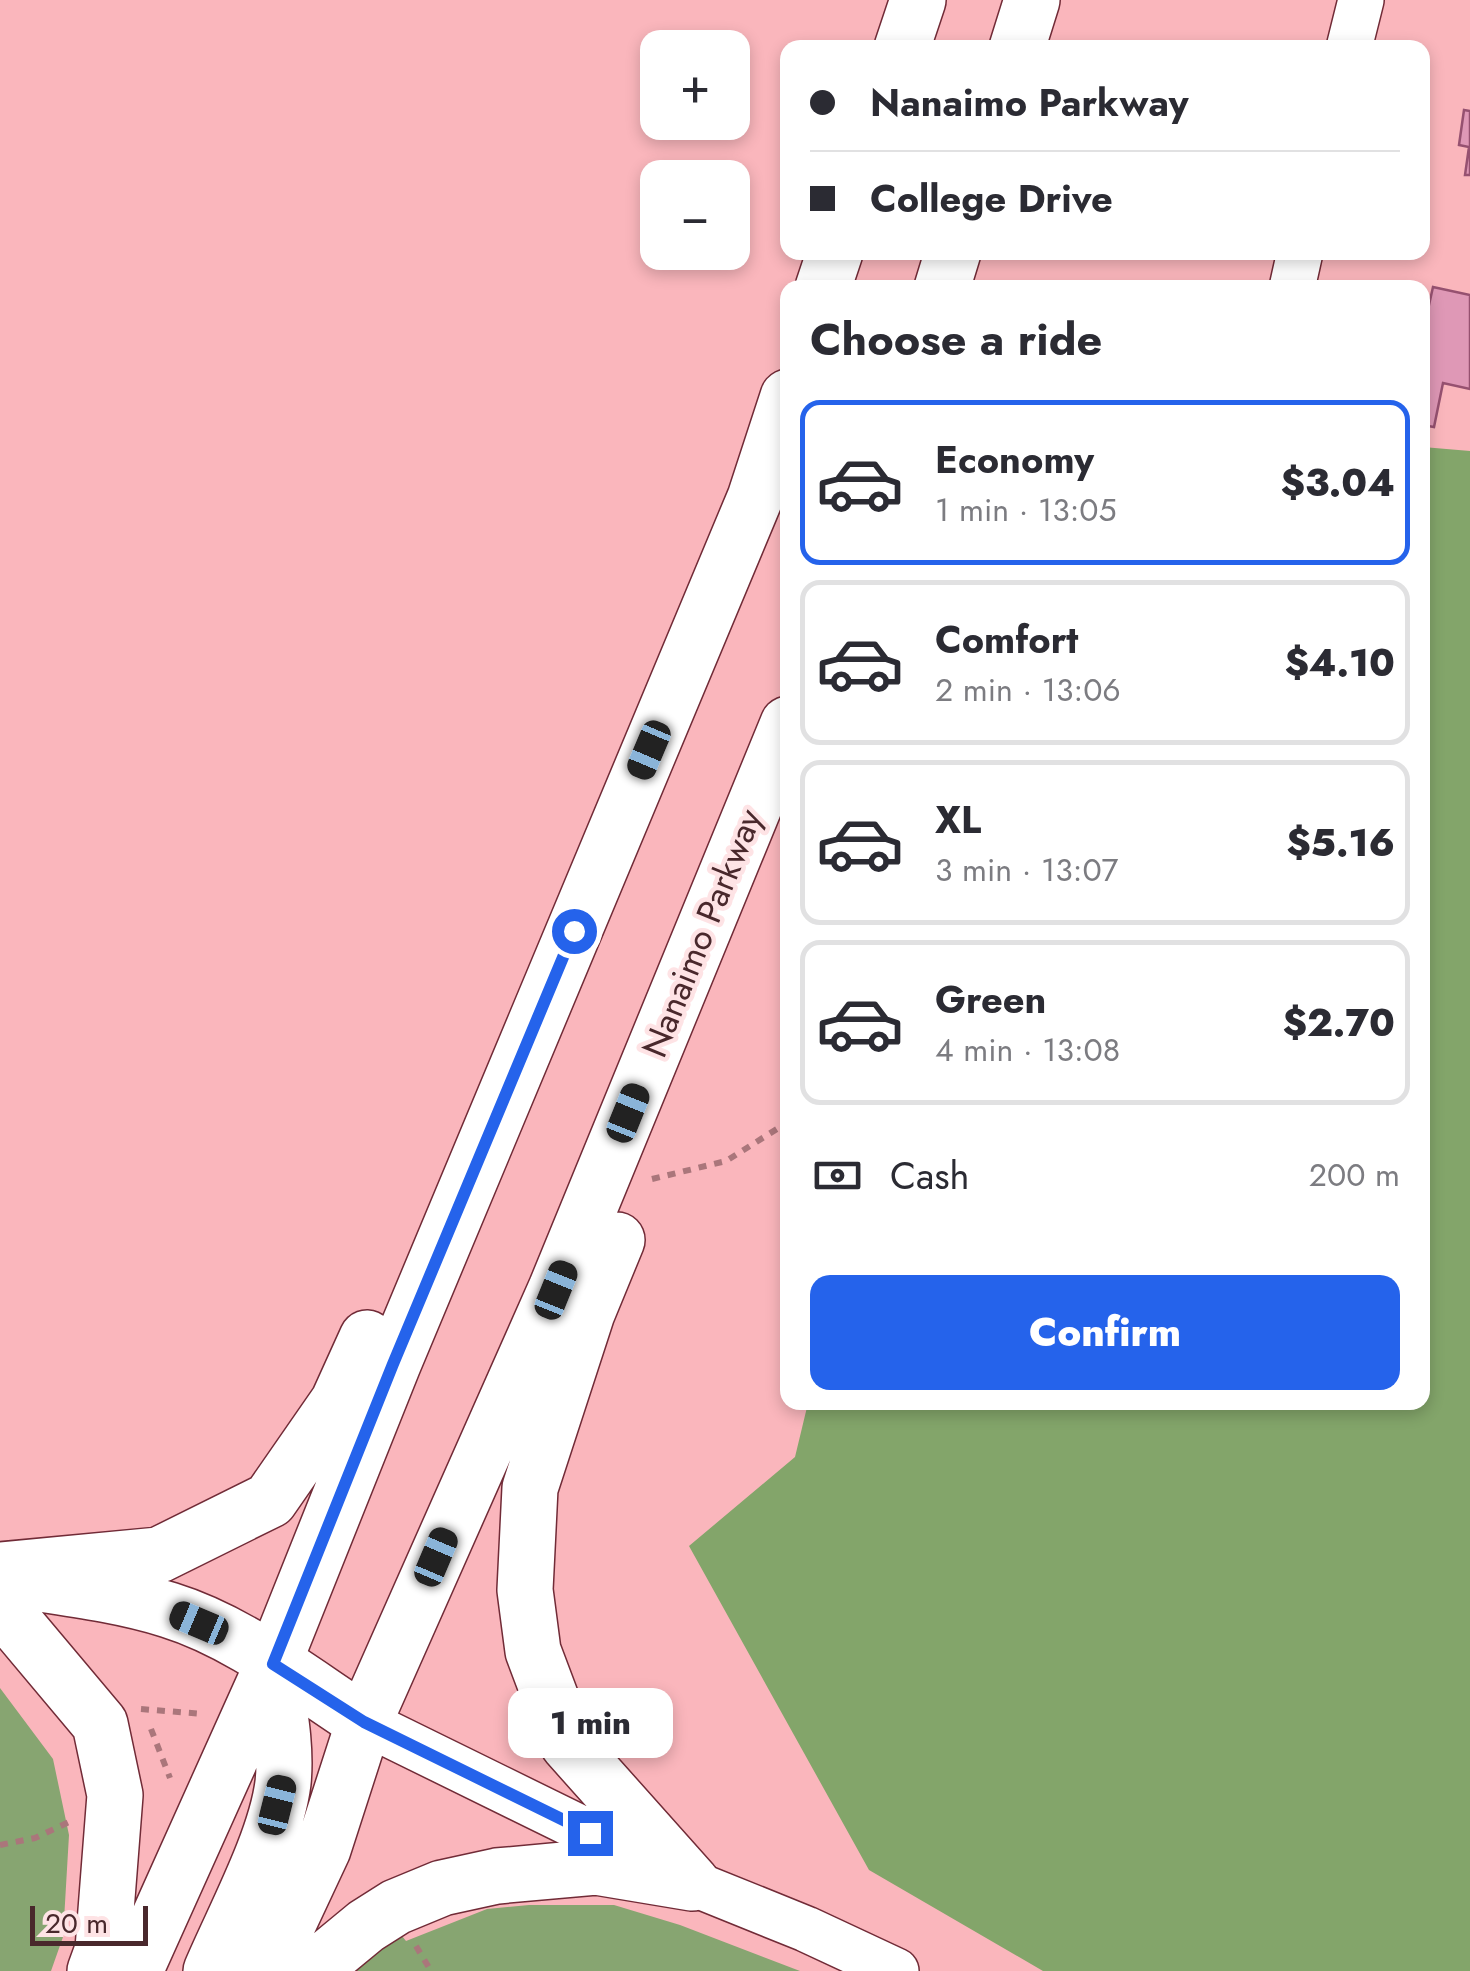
<!DOCTYPE html>
<html lang="en">
<head>
<meta charset="utf-8">
<style>
  :root { --surface:#fff; --page:#f7f7f7; --text:#2b2b33; --muted:#7c7c81; --line:#e1e1e2; --accent:#2563eb }
  body { margin:0; font-family:Jost,sans-serif; background:var(--page); color:var(--text); height:100vh; display:flex; flex-direction:column; font-size:38px; white-space:nowrap }
  * { box-sizing:border-box; margin:0 }
  p { font-size:32px; color:var(--muted) }
  .icon { flex:none; width:55px; height:55px; fill:none; stroke:currentColor; stroke-width:2; stroke-linecap:round; stroke-linejoin:round }
  .map { position:relative; flex:1; overflow:hidden }
  .panel { position:absolute; left:780px; top:280px; width:650px; height:1130px; display:flex; flex-direction:column; background:var(--surface); border-radius:20px; box-shadow:0 5px 15px #0003 }
  .panel>* { flex:none }
  .banner { position:absolute; left:780px; top:40px; width:650px; height:220px; border-radius:20px; box-shadow:0 5px 15px #0003; display:grid; align-content:center; height:220px; padding:0 30px; background:var(--surface) }
  .controls { position:absolute; left:640px; top:30px; display:grid; gap:20px }
  .controls a { display:grid; place-items:center; width:110px; height:110px; border-radius:20px; background:var(--surface); box-shadow:0 5px 15px #0003; font-size:50px }
  .scale { position:absolute; left:30px; bottom:25px; width:118px; box-sizing:border-box; padding-left:10px; border:5px solid #49282c; border-top:0; font-size:28px; line-height:35px; white-space:nowrap; color:#49282c; -webkit-text-stroke:8px #fee3e5; paint-order:stroke }
  .end { position:absolute; width:45px; height:45px; margin:-22px; border:12px solid #2563eb; background:#fff; box-shadow:0 0 0 5px #fff }
  .from { border-radius:50% }
  .bubble { position:absolute; height:70px; border-radius:20px; background:var(--surface); box-shadow:0 5px 15px #0003; font-size:32px; font-weight:800; line-height:70px; text-align:center }
  .car { position:absolute; width:30px; height:60px; margin:-30px -15px; border-radius:12px; box-shadow:0 0 8px 2px #0007; background:linear-gradient(#222 24%,#8ab4d8 0 40%,#222 0 76%,#8ab4d8 0 86%,#222 0) }
  .banner b { display:flex; align-items:center; gap:35px; height:95px; font-size:38px }
  .banner b+b { border-top:2px solid var(--line) }
  .banner i { width:25px; height:25px; background:var(--text) }
  ul { padding:0; list-style:none }
  li { display:flex; align-items:center; gap:30px; height:165px; margin:0 20px 15px; padding:0 10px; border:5px solid var(--line); border-radius:20px }
  li div { flex:1 }
  li b { display:block; font-size:38px }
  li em { font-style:normal; font-weight:800 }
  li.on { border-color:var(--accent) }
  li>.icon { width:90px; height:90px; stroke-width:1.5 }
  h2 { padding:0 30px; font-size:45px; line-height:120px }
  .pay { display:flex; align-items:center; gap:25px; height:110px; padding:0 30px; font-size:38px }
  .pay p { margin-inline-start:auto }
  .cta { display:flex; gap:20px; margin-top:auto; padding:20px 30px }
  .cta a { flex:1; height:115px; border-radius:20px; background:var(--accent); color:#fff; font-size:40px; font-weight:800; line-height:115px; text-align:center }
  .map>svg:first-child { display:block }
  .green { fill:#87a571 }
  .forest { fill:#83a56a }
  .building { fill:#df98b6; stroke:#965170; stroke-width:2.5 }
  .lines { fill:none; stroke-linecap:round; stroke-linejoin:round }
  .minor-casing { stroke:#712b37; stroke-width:48 }
  .major-casing { stroke:#712b37; stroke-width:58 }
  .highway-casing { stroke:#712b37; stroke-width:58 }
  .path { stroke:#aa767b; stroke-width:6; stroke-dasharray:8 8; stroke-linecap:butt }
  .minor { stroke:#fff; stroke-width:45 }
  .major { stroke:#fff; stroke-width:55 }
  .highway { stroke:#fff; stroke-width:55 }
  .route { stroke:#2563eb; stroke-width:12 }
  .labels { text-anchor:middle; dominant-baseline:central; stroke-width:9; stroke-linejoin:round; paint-order:stroke }
  .street-label { font-size:35px; fill:#49282c; stroke:#fee3e5 }
</style>
</head>
<body>
<div class="map">
<svg width="1470" height="1971" viewBox="0 0 1470 1971">
  <rect width="100%" height="100%" fill="#fab6bc"/>
  <path class="green" d="M0,1688l53,71 16,76 -6,102 -12,34h-51z
    M529,1905h85l66,20 120,46h-455l53,-40 8,10 81,-32z"/>
  <path class="forest" d="M1423,447l47,4v1520h-427l-174,-101 -180,-324 106,-89 13,-54 614,-1z"/>
  <path class="building" d="M1464,110l6,1v64h-5l4,-28 -10,-2z
    M1433,287l37,8v94l-27,-6 -9,44 -12,-2v-122l7,2z"/>
  <g class="lines">
    <g class="minor-casing">
      <path id="minor" d="M1349,48l12,-48
        M1292,288l8,-36
        M364,1722l328,161 114,46 90,42"/>
    </g>
    <g class="major-casing">
      <path id="major" d="M1,1578c55,9 114,15 168,32 71,22 133,72 195,112"/>
    </g>
    <g class="highway-casing">
      <path id="highway" d="M902,48l16,-48
        M1017,48l15,-48
        M823,288l12,-36
        M942,288l11,-36
        M617,1240l-30,73 -57,175 -5,102 8,61 35,93 124,139
        M0,1570l159,-15 111,-55 68,-98 29,-64
        M0,1605l100,119 15,71 -12,154 -8,22
        M135,1971l138,-307 120,-300 362,-866 33,-101
        M211,1971c23,-54 65,-131 72,-188 4,-38 -5,-79 -10,-116
        M266,1971l57,-122 41,-127 192,-433 232,-565
        M318,1971l8,-12 40,-33 30,-19 46,-19 55,-12 99,-9 96,16"/>
    </g>
    <path class="path" d="M652,1179l74,-18 62,-39
      M141,1709l62,5
      M151,1729l19,49
      M0,1845l35,-7 34,-16
      M416,1946l15,25"/>
    <use href="#minor" class="minor"/>
    <use href="#major" class="major"/>
    <use href="#highway" class="highway"/>
  </g>
  <g class="lines">
    <path class="route" d="M574,931l-181,433 -120,300 91,58 226,111"/>
  </g>
  <g class="labels">
    <g class="street-label">
      <text transform="translate(702 933) rotate(-68)">Nanaimo Parkway</text>
    </g>
  </g>
</svg>
<div class="controls">
<a>+</a>
<a>−</a>
</div>
<div class="scale">20 m</div>
<i class="end from" style="left:574px;top:931px"></i>
<i class="end" style="left:590px;top:1833px"></i>
<div class="bubble" style="left:508px;top:1688px;width:165px">1 min</div>
<i class="car" style="left:649px;top:750px;rotate:203deg"></i>
<i class="car" style="left:628px;top:1113px;rotate:22deg"></i>
<i class="car" style="left:556px;top:1290px;rotate:22deg"></i>
<i class="car" style="left:436px;top:1557px;rotate:23deg"></i>
<i class="car" style="left:199px;top:1623px;rotate:293deg"></i>
<i class="car" style="left:277px;top:1805px;rotate:14deg"></i>
<div class="banner">
<b><i class="from"></i>Nanaimo Parkway</b>
<b><i></i>College Drive</b>
</div>
<section class="panel">
<h2>Choose a ride</h2>
<ul>
<li class="on"><svg class="icon" aria-label="car" viewBox="0 0 24 24"><path d="M5 17H2v-5l4-1 3-4h7l3 4 3 1v5h-3M9 17h6M6 11h13"/><circle cx="7" cy="17" r="2"/><circle cx="17" cy="17" r="2"/></svg><div><b>Economy</b><p>1 min · 13:05</p></div><em>$3.04</em></li>
<li><svg class="icon" aria-label="car" viewBox="0 0 24 24"><path d="M5 17H2v-5l4-1 3-4h7l3 4 3 1v5h-3M9 17h6M6 11h13"/><circle cx="7" cy="17" r="2"/><circle cx="17" cy="17" r="2"/></svg><div><b>Comfort</b><p>2 min · 13:06</p></div><em>$4.10</em></li>
<li><svg class="icon" aria-label="car" viewBox="0 0 24 24"><path d="M5 17H2v-5l4-1 3-4h7l3 4 3 1v5h-3M9 17h6M6 11h13"/><circle cx="7" cy="17" r="2"/><circle cx="17" cy="17" r="2"/></svg><div><b>XL</b><p>3 min · 13:07</p></div><em>$5.16</em></li>
<li><svg class="icon" aria-label="car" viewBox="0 0 24 24"><path d="M5 17H2v-5l4-1 3-4h7l3 4 3 1v5h-3M9 17h6M6 11h13"/><circle cx="7" cy="17" r="2"/><circle cx="17" cy="17" r="2"/></svg><div><b>Green</b><p>4 min · 13:08</p></div><em>$2.70</em></li>
</ul>
<div class="pay"><svg class="icon" aria-label="cash" viewBox="0 0 24 24"><path d="M3 7h18v10H3z"/><circle cx="12" cy="12" r="2"/></svg>Cash<p>200 m</p></div>
<div class="cta"><a>Confirm</a></div>
</section>
</div>
</body>
</html>
